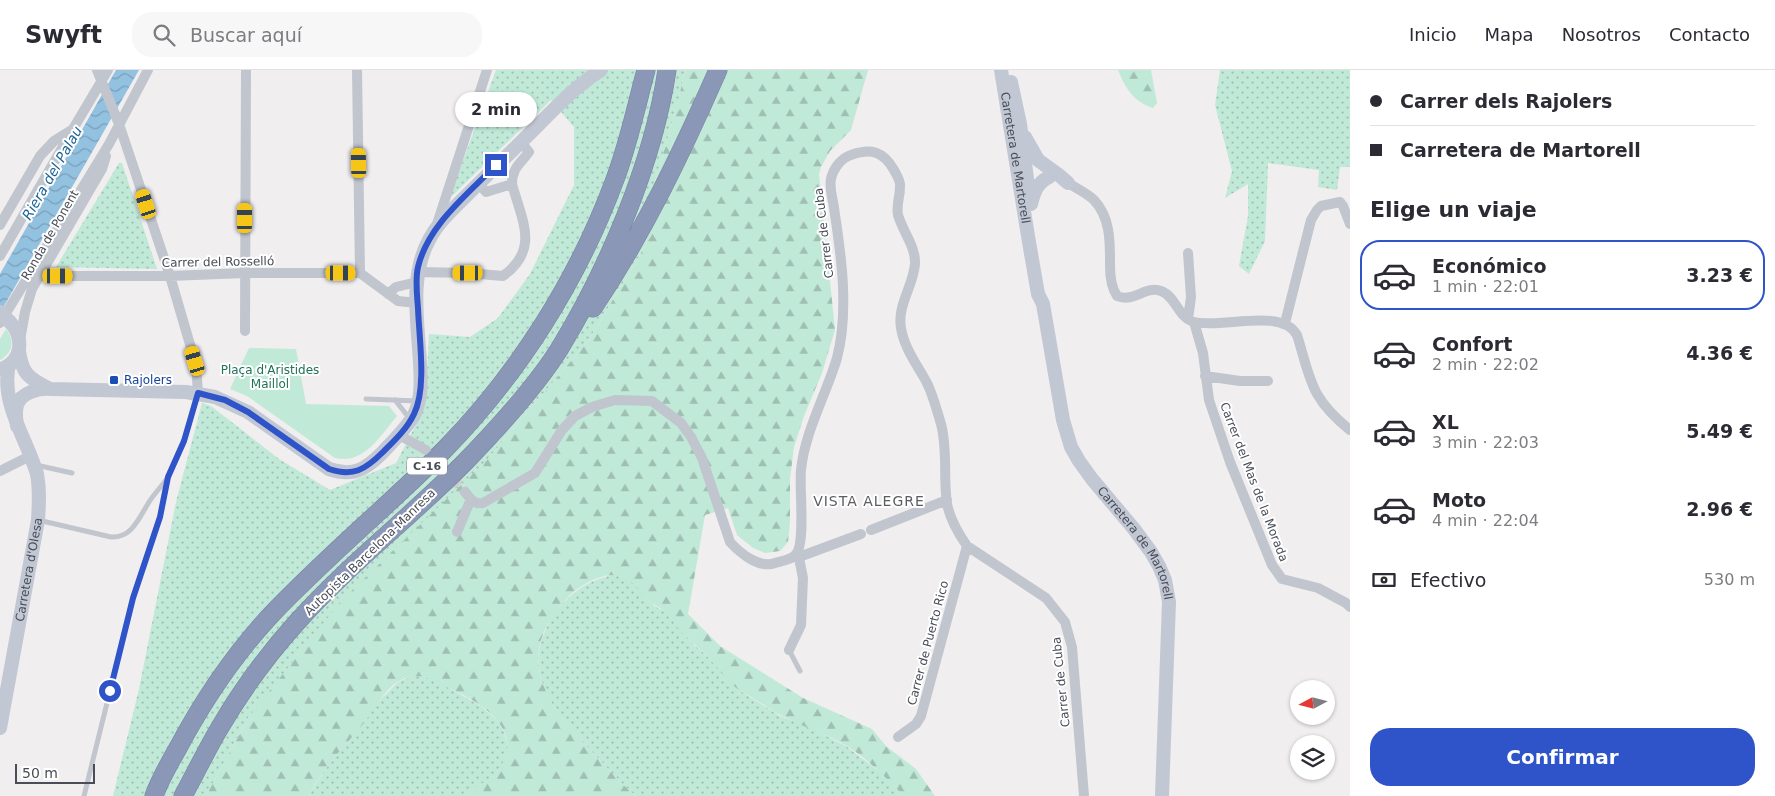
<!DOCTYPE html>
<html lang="es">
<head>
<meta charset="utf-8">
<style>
  :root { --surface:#fff; --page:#f7f7f7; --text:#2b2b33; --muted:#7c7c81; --line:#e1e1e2; --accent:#2f53c9 }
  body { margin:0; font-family:"DejaVu Sans",sans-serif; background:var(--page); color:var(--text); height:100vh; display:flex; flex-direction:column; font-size:19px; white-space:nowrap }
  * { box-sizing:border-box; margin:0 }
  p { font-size:16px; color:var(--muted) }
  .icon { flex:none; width:28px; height:28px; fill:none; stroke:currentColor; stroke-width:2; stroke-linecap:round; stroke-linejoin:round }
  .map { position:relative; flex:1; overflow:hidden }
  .drawer { display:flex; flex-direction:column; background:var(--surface); width:425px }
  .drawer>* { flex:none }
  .guide { display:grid; align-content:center; height:110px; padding:0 20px; background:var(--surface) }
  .needle { width:32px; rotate:263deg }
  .controls { position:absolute; left:1290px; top:610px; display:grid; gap:10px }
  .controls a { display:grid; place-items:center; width:45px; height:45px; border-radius:50%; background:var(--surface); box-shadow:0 1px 4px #0004; font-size:25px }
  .scale { position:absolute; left:15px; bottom:12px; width:80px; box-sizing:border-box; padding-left:5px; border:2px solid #484d58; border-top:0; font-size:14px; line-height:18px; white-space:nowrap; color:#484d58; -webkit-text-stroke:4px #fff; paint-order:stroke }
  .end { position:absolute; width:22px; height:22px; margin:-11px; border:6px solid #2f53c9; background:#fff; box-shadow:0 0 0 2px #fff }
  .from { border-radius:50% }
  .bubble { position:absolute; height:35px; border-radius:18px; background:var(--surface); box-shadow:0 1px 4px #0004; font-size:16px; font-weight:700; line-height:35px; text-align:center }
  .car { position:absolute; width:15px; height:30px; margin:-15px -8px; border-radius:6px; box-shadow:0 0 4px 1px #0007; background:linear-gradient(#f5c518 24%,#345 0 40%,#f5c518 0 76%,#345 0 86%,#f5c518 0) }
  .guide b { display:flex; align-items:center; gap:18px; height:48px; font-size:19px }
  .guide b+b { border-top:1px solid var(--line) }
  .guide i { width:12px; height:12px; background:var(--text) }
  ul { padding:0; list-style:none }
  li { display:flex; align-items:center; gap:15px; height:70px; margin:0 10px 8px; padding:0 10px; border:2px solid transparent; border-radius:20px }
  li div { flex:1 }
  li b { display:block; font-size:19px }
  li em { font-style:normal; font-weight:700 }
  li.selected { border-color:var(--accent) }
  li>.icon { width:45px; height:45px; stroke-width:1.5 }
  h2 { padding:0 20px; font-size:22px; line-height:60px }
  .pay { display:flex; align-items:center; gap:12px; height:55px; padding:0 20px; font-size:19px }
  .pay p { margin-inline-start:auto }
  .button { display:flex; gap:10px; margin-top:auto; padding:10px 20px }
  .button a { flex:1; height:58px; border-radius:20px; background:var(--accent); color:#fff; font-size:20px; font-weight:700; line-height:58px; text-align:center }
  header { display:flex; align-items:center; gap:30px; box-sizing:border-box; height:70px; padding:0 25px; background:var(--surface); border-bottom:1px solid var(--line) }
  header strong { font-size:24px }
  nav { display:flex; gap:28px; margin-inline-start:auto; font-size:18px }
  .search { width:350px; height:45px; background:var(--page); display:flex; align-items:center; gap:12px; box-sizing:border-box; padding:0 18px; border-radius:20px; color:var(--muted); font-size:19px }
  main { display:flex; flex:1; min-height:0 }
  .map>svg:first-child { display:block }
  .grass { fill:url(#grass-dots) }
  .forest { fill:url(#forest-firs) }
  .park { fill:#c1e9d8 }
  .water { fill:url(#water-waves) }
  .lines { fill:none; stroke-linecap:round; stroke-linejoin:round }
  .street-tunnel { stroke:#ceced0; stroke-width:10; stroke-dasharray:10 5; stroke-linecap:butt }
  .highway-casing { stroke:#7682a2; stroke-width:19 }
  .lane { stroke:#c0c5ce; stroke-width:5 }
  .street { stroke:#c0c5ce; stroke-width:10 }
  .secondary { stroke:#c2c7d4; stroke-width:14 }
  .highway { stroke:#8b97b6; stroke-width:18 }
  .secondary-bridge { stroke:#c2c7d4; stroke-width:14 }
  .route { stroke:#2f53c9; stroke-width:6 }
  .transit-dot { fill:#1a4fb4; stroke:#fff; stroke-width:2 }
  .labels { text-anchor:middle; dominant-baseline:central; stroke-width:4; stroke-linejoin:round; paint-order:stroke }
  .shield { fill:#fff; stroke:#7f828a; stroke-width:1 }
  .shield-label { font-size:11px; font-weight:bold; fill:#484d58 }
  .street-label { font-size:12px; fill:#484d58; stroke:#fff }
  .park-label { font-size:12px; fill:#227159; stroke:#fff }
  .transit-label { font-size:12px; fill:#164399; stroke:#fff; text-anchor:start }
  .water-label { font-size:14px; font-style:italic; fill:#1d6496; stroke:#fff }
  .neighbourhood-label { font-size:14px; letter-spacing:1px; fill:#5b5d61; stroke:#fff }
</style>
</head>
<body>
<header>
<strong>Swyft</strong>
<div class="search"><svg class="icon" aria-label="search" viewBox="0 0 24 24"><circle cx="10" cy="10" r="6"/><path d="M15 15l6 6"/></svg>Buscar aquí</div>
<nav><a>Inicio</a><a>Mapa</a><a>Nosotros</a><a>Contacto</a></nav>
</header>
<main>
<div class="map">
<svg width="1350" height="726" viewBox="0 0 1350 726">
  <defs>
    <pattern id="grass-dots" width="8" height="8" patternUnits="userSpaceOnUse" patternTransform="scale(1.25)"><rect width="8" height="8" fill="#c1e9d8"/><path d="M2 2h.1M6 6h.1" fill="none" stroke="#9fbfb2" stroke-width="1.8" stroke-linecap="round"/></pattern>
    <pattern id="forest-firs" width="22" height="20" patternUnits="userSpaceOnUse" patternTransform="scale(1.25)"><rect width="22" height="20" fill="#c1e9d8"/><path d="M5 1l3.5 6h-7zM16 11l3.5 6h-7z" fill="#9fbfb2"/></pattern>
    <pattern id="water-waves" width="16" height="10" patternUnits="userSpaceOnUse" patternTransform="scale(1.25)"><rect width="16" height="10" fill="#93c1e0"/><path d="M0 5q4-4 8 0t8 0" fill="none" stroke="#7a9fb8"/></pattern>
  </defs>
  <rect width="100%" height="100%" fill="#f0eeee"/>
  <path class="grass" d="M496,0h189l-8,36 -24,83 -7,56 -58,96 -101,119 -55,54 -184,204 -42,78h-93l26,-107 37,-187 26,-99 9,3 68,53 51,31 66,-27 26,-50 4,-20 3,-59 41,3 28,-19 32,-44 44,-89v-58l-23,-27 -102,99z
    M1220,0h130v97h-10l-3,23 -19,-3 1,-17 -51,-7 -3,78 -16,33 -10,-8 9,-50v-32l-23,14 7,-27 -17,-66z
    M119,93h3l35,106 -101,-2z
    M615,505l11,3 9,6 13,16 8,7 10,5 27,32 13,11 33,35 41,26 31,12 35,18 38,29 20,21h-268c-14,-11 -27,-27 -40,-40 -32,-34 -74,-75 -51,-125 4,-9 8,-18 15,-25 16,-17 32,-28 55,-31z
    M413,606l16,1 6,3 46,26 17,15 6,10 4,15 -2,11 -5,10 -12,12 -25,17h-156l20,-31 37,-44 10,-16 22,-22 5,-3z"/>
  <path class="forest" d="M685,0h183l-17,60 -21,21 -9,16 -2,7 16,156 -13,43 -18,43 -10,31 -4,32v43l-2,20 -8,9 -15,2 -12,-5 -16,-13 -9,-27 -23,7 -17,99 32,32 83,52 69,31 14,17 30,23 19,27h-31c-19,-19 -40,-41 -64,-54 -19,-10 -39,-16 -58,-26 -9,-4 -17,-11 -26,-16 -7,-5 -16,-8 -22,-14 -10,-9 -18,-21 -28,-31 -8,-8 -17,-15 -25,-23 -5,-6 -8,-13 -14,-18 -5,-6 -12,-8 -18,-13 -10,-10 -16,-22 -31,-25 -17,-4 -40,11 -51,22 -57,62 -19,108 29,158 13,13 26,29 40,40h-172c15,-11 34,-20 41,-38 13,-33 -28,-57 -52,-68 -17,-8 -30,-19 -50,-11 -18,8 -28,30 -40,45 -12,15 -25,28 -36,43 -7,9 -13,19 -19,29h-102l42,-78 92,-116 147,-142 101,-119 58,-96 7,-56 24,-83z
    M1118,0h33l6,33 -4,5c-19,-6 -28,-20 -35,-38z"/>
  <path class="park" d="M6,259c9,11 7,24 -6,31v-21z
    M249,278l47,1 10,55 83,2 8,10c-16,19 -33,49 -62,42l-88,-62 -17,-7z"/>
  <path class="water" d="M116,0h23l-139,243v-39z"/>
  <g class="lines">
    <path class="street-tunnel" d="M432,386l33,36"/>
    <g class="highway-casing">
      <path id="highway" d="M593,238c51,-76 88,-154 125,-238
        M154,726c6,-17 15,-32 24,-48 25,-47 55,-92 92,-132 56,-59 118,-110 175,-167 74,-76 132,-168 169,-267 14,-36 22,-75 32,-112
        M183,726c12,-22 23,-45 36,-67 22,-38 49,-75 79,-108 52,-58 114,-105 168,-160 31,-32 71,-76 94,-113 49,-81 93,-185 107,-278"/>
    </g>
    <path class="lane" d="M366,329l52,2
      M395,330l15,19
      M36,395l36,8
      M38,450l73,17c21,1 28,-19 38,-35 5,-8 12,-15 17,-22
      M789,580l11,21
      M84,726l49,-198 27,-81 8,-40 16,-36 13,-46"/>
    <path class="street" d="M97,0l22,54 51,152 26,89 2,28
      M357,0l3,203
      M478,113l8,9 26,-8
      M1068,113c8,5 19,10 26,17 17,18 16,43 16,66 0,11 1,21 7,30 17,7 29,-11 44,-5 15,5 17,27 33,31 28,7 87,-15 103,13 14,45 13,63 53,95
      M437,154l50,-154
      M0,155l40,-69 14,-15 16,-10
      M1188,183l3,44 -3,22
      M0,186l73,-127 35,-59
      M417,202l51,1 35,3c37,-27 19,-55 9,-92 0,-16 8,-20 17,-32l-8,-10
      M40,206h130l75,-3h115l38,28 19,2
      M388,224l8,-7 21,-5
      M1194,252l9,31 6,47 21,62 42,103 10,14 36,9 28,15 4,4
      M0,253l109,-179 39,-74
      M1285,253l26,-103 6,-10 4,-4 19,-4 3,4 7,18
      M245,261l1,-261
      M20,270l5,-28 7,-23 70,-120 4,-13
      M1205,306l35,5h28
      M399,365l27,15
      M0,401l30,-15
      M465,422c5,6 9,13 18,11l52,-30 27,-43 13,-14 17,-9 23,-7 37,1 29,22 10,14 11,21 28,84c10,11 29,27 45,21 6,-2 17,-3 21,-9 10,-11 3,-66 5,-84 4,-39 25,-75 36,-112 6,-23 7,-47 6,-71 -1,-26 -5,-53 -9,-79 -1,-9 -5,-20 -3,-29 2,-10 10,-21 20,-24 20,-7 32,-4 43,15 3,6 7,11 6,17 0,11 -4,18 -2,28 5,17 18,32 17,49 -2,23 -18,41 -14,64 3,20 17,38 26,55 6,12 10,28 14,41 7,26 2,53 6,80 3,15 11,29 20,42l79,52 19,24 7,25 12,149
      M871,460l76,-30
      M457,462l14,-33
      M799,487l62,-23
      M789,580l12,-25 2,-47 -5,-25
      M898,667l18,-13 5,-8 46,-170"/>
    <g class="secondary">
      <path id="s1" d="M1001,0l28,172 9,52 5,10 20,116 8,27 8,14 13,18 42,50 17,23 8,14 6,14 4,22 -7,194"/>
      <path d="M1011,12l9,42 8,63"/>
      <path d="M1025,67l13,23 22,16 8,7"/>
      <path d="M1031,134c3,-12 6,-21 18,-27"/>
      <path d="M19,281c3,22 9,27 29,37"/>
      <path d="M1,299c22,-7 23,-32 9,-47"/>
      <path d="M17,356c-1,-7 -2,-14 0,-21 4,-13 23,-17 34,-16l135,3 29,5 33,15 81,57c24,8 36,1 53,-16 11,-12 24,-24 32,-38 8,-16 7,-35 6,-52 -2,-39 -11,-87 9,-123 9,-18 25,-32 39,-46 18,-18 36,-35 54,-53 25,-24 49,-52 79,-71"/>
      <path id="s2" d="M0,658l38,-208c1,-16 2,-31 -1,-46 -10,-35 -37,-71 -28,-109"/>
    </g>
    <use href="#highway" class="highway"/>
    <path class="secondary-bridge" d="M0,242l10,10"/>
  </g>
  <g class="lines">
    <path class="route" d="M110,621l23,-93 27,-81 8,-40 16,-36 14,-48 27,7 23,12 81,57c24,8 36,1 54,-17 11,-11 24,-23 31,-38 13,-26 5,-76 4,-106 -1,-13 -3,-28 0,-41 10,-42 49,-72 78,-102"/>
  </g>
  <rect class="transit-dot" x="109" y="305" width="10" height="10" rx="2.5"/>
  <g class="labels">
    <rect class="shield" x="407" y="387.5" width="40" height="17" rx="4"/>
    <g class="shield-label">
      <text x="427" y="396">C-16</text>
    </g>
    <g class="street-label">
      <text stroke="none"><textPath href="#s1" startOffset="89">Carretera de Martorell</textPath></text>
      <text transform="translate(824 163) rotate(-97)">Carrer de Cuba</text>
      <text transform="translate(50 165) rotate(-60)">Ronda de Ponent</text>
      <text transform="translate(218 192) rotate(-1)">Carrer del Rosselló</text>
      <text transform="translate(1254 412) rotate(69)">Carrer del Mas de la Morada</text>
      <text stroke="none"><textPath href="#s1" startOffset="501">Carretera de Martorell</textPath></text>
      <text transform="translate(370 482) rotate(-44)">Autopista Barcelona-Manresa</text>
      <text stroke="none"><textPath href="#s2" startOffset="161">Carretera d'Olesa</textPath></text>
      <text transform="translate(928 573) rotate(-75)">Carrer de Puerto Rico</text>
      <text transform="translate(1061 612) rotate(-96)">Carrer de Cuba</text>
    </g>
    <g class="park-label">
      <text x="270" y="300">Plaça d'Aristides<tspan x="270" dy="14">Maillol</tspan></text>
    </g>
    <g class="transit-label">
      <text x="124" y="310">Rajolers</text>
    </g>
    <g class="water-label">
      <text transform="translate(52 103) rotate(-60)">Riera del Palau</text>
    </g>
    <g class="neighbourhood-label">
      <text x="869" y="431">VISTA ALEGRE</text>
    </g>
  </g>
</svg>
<div class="controls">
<a><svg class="needle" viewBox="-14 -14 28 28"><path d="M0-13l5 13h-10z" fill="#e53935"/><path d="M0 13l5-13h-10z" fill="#7c7c81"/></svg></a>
<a><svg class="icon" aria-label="layers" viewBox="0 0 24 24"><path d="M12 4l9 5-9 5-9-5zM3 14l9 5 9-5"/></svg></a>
</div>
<div class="scale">50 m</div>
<i class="end from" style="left:110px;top:621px"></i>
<i class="end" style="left:496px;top:95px"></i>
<div class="bubble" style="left:455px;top:22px;width:82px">2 min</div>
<i class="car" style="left:359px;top:93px;rotate:359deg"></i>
<i class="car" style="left:146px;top:134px;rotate:342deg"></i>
<i class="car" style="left:245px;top:148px;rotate:0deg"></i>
<i class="car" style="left:341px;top:203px;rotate:90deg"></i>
<i class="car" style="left:468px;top:203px;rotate:270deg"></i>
<i class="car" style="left:58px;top:206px;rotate:90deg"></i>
<i class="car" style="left:195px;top:291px;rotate:343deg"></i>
</div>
<section class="drawer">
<div class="guide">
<b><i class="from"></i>Carrer dels Rajolers</b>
<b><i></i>Carretera de Martorell</b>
</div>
<h2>Elige un viaje</h2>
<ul>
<li class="selected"><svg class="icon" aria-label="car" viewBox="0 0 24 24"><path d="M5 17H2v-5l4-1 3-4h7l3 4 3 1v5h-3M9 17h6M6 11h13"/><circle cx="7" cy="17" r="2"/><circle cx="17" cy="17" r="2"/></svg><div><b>Económico</b><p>1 min · 22:01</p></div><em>3.23 €</em></li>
<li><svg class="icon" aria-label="car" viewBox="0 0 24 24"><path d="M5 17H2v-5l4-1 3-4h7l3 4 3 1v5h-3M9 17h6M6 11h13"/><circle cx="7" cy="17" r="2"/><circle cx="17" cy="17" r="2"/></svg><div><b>Confort</b><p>2 min · 22:02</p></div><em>4.36 €</em></li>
<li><svg class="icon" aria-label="car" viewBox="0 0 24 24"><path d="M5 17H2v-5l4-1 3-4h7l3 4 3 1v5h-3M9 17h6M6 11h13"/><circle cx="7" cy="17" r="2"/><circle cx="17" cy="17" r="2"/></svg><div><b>XL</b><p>3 min · 22:03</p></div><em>5.49 €</em></li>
<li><svg class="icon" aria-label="car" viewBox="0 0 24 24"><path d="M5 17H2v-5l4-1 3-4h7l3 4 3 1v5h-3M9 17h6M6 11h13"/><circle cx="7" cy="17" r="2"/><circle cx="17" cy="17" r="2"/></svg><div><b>Moto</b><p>4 min · 22:04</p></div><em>2.96 €</em></li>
</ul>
<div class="pay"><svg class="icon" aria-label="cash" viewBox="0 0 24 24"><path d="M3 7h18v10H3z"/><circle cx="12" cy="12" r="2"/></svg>Efectivo<p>530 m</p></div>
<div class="button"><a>Confirmar</a></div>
</section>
</main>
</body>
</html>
